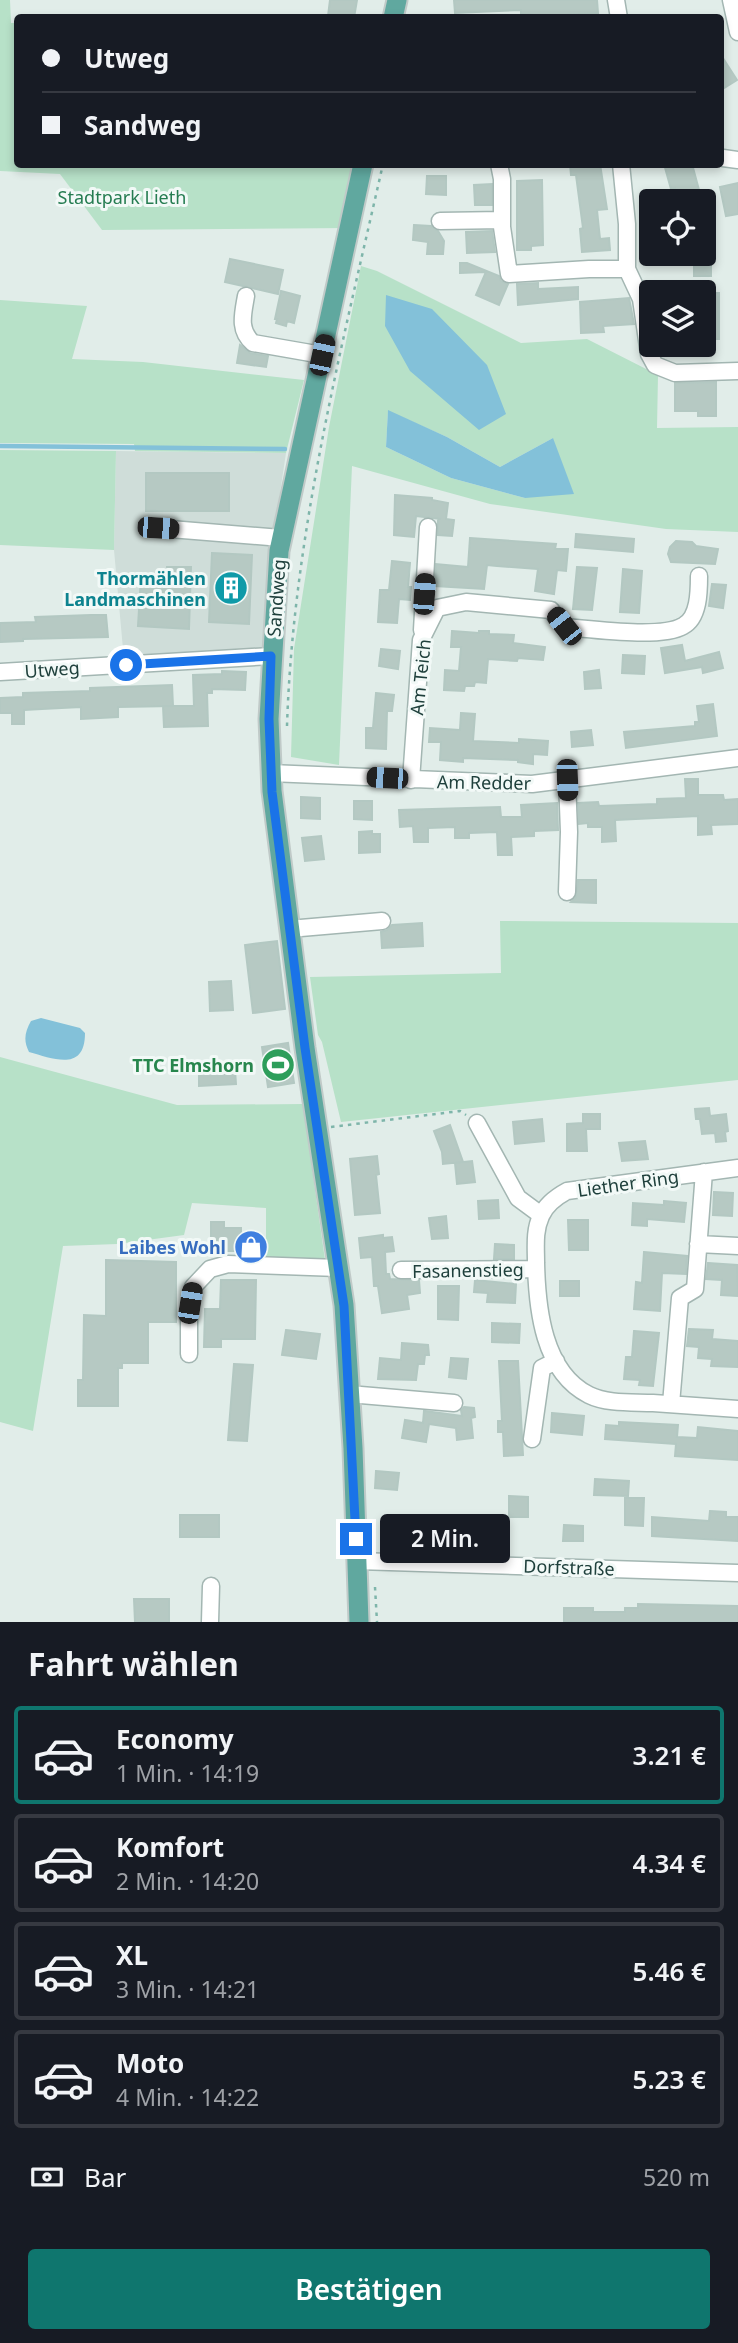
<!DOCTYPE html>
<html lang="de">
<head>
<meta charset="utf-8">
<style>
  :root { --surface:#171b24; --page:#20242c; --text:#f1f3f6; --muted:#9ea1a6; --line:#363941; --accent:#0f766e }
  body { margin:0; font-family:"Noto Sans",sans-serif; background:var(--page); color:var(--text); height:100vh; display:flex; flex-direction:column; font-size:26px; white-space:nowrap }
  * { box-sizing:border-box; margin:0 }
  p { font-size:23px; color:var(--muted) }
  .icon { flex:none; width:38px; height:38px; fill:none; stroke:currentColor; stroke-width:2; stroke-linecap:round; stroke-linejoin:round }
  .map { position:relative; height:1622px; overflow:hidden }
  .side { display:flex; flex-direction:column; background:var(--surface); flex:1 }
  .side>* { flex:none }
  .guide { position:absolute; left:14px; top:14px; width:710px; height:154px; border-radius:7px; box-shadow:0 4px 10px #0003; display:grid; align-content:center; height:154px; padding:0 28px; background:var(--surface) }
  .tools { position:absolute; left:639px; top:189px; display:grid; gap:14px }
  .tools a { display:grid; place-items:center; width:77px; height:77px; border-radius:7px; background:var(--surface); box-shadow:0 4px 10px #0003; font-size:35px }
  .end { position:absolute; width:32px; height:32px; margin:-16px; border:9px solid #1a73e8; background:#fff; box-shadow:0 0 0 4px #fff }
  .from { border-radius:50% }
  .bubble { position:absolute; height:49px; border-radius:7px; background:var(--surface); box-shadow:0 4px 10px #0003; font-size:23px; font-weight:600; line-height:49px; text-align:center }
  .car { position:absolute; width:21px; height:42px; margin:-21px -10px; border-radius:9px; box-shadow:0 0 5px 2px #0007; background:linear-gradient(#222 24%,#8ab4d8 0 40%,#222 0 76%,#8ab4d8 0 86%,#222 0) }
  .guide b { display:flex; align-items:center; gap:24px; height:66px; font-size:26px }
  .guide b+b { border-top:2px solid var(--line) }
  .guide i { width:18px; height:18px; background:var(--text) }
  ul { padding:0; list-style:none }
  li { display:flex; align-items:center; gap:21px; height:98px; margin:0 14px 10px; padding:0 14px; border:4px solid var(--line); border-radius:7px }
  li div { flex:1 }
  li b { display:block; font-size:26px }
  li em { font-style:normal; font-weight:600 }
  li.current { border-color:var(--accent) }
  li>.icon { width:63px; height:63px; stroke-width:1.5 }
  h2 { padding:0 28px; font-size:32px; line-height:84px }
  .pay { display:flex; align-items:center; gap:18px; height:77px; padding:0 28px; font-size:26px }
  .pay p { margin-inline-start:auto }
  .action { display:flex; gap:14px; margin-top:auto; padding:14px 28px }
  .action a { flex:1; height:80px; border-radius:7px; background:var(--accent); color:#fff; font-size:28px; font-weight:600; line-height:80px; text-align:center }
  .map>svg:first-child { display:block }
  .built { fill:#cfddd9 }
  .green { fill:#b7e1c8; fill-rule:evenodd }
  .water { fill:#83c1d9 }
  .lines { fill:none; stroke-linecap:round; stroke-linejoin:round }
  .stream { stroke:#83c1d9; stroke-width:4.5 }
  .building { fill:#b6c9c3; stroke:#b3c8c2; stroke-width:2 }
  .minor-casing { stroke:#a3b6b2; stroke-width:19 }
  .major-casing { stroke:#c0cac8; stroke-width:23 }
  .path { stroke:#7eb5aa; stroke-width:2.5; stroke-dasharray:3.5 5; stroke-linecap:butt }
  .minor { stroke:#fff; stroke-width:16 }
  .major { stroke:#60a89f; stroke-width:19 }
  .route { stroke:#1a73e8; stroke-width:9 }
  .labels { text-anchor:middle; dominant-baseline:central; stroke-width:6; stroke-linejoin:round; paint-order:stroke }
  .park-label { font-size:18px; fill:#257c51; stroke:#f2f9f7 }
  .culture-label { font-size:18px; font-weight:bold; fill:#0d838f; stroke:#f2f9f7; text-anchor:end }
  .street-label { font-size:18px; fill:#1f403c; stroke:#f2f9f7 }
  .leisure-label { font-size:18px; font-weight:bold; fill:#27864d; stroke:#f2f9f7; text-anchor:end }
  .shop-label { font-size:18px; font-weight:bold; fill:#366cbe; stroke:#f2f9f7; text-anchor:end }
</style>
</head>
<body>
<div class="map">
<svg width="738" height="1622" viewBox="0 0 738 1622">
  <rect width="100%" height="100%" fill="#e1ede9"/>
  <path class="built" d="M116,451l170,2 -15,99 -6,99 -141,9 -10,-110z"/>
  <path class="green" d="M0,0h10l1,23h6l1,141 344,1 -13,63 -247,2 -42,-56 -60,-3z
    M361,266l16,5 144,72 66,-4 71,36 -1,53 81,-1v105l-72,-3 -176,-25 -138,-38 -13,299 -48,-8 3,-108 35,-222zM388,411l59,26 53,30 53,-29 -28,60 -74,-20 -65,-31z
    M0,300l87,6 -15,53 71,3 161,18 -18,73 -151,-2 -1,-7 -134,-1z
    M0,450l116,1 -2,99 -114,-5z
    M500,921l238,2v157l-397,42 -19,-80 -4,-7 -8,-58 191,-4z
    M0,1057l177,48 126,-1 22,156 -59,-2v-50l-74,-5 -8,32 -67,9 -54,2 -30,185 -33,-9z"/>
  <path class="water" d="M386,295l46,14 55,56 19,49 -27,16 -69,-59 -25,-45z
    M388,410l59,27 53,30 53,-29 21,56 -49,4 -74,-20 -65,-31z
    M41,1018l39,10 5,5c0,39 -31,26 -56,19 -6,-12 -4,-20 2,-31z"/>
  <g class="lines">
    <path class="stream" d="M0,446l285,3"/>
  </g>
  <path class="building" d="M330,0h27l-3,18 -26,-2z
    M454,0h143l1,13 -50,3 -27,-2v-4l-66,3z
    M721,55l16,25 -16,10z
    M570,164h30l7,45 -10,1 3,29 9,-1 1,12 -28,2 -2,-23 3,-1 -7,-53h-5z
    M664,164h28l10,37h-23l-4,-13 -4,1z
    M427,176h19v19l-20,-1z
    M542,180l1,65 -12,1v4h-14v-69z
    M738,183v31l-12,2 -6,-29z
    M492,184v21h-17l-1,-20z
    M414,225l17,1 7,5 6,10 -1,13h-16l1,-12 -15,-2z
    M492,231l3,21 -28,1 -1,-21z
    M694,254h17v22h-17z
    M230,259l53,11 -5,24 -53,-12z
    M460,263h7l32,13 2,5 7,3 -9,21 -23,-10 10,-23 -26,1z
    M538,283v6l40,-2v12l-60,6 -1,-21z
    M281,291l19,5 -6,27 -7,-2 -1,5 -10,-3 1,-4h-2z
    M704,293h15v46h-15z
    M629,298l5,26 -31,2 1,6 -23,1 -1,-31z
    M240,345l10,8 18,3 -2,11 -29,-4z
    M716,382v34h-18v-5h-23v-28z
    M146,473h83v38h-83z
    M395,495l37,3v2l16,3 -2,16 8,1 -2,16 -14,-1v-16h3l-25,-3 -2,21 -20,-2z
    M576,534l58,5 -1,13 -58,-5z
    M470,538l86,6 -1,5h13l-2,22 -9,-1 -3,24 -19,-3 3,-22 -41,-3 -10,-1 -3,24 -49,-3 1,-22 32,3z
    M676,541l16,1 4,4 22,3 -3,15 -44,-2 -3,-8 2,-7z
    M212,553l40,2 -3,69 -40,-2z
    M392,561l18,2 -2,24h3l-1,13 -11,-1 -2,24 -19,-1 2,-32h9z
    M167,567h24l-2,62 -51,-3 3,-49 25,1z
    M577,567l20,1 -5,42 -19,-1z
    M623,569l19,2 -3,42 -19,-1z
    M712,584l14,1 -3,23 -14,-2z
    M91,615h15l2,22 -85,2v2l-23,1v-19l36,-1 -1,-5z
    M452,631l27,2v-2h10v3l25,1 -1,8 32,4 -2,13 -25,-2 -1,3 -29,-2 -2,24 -11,-1 -1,4h-9l-1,5 -20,-1 1,-20 14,1 2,-24h-10z
    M682,645l3,16 34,-9 4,16 -20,5 -1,-6 -37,6 -4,-25z
    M381,649l19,2 -2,18 -19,-3z
    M623,655l22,1 -1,18 -22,-1z
    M599,670l2,18 -16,1 -1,-17z
    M222,671l24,1 -1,18 -33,-1v4h-5l1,33 -44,1 -1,-21h31l-1,-31 29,-1z
    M172,685l1,21 -55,1v10l-37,2v-12l-39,2 -18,1v14h-12v-11h-12v-15l23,-1v-4l67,-2v-3z
    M376,693l18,2 -2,16h-5l-1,38 -20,-1v-20h7z
    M713,704l4,32 -91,12 -2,-16 71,-6v-4h4l-2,-16z
    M461,713l14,1 -2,27 46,2v-4l29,2 -1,14 -14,-1v10l-15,-2v-2l-55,-2v4l-23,-2 1,-18h-12l1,-14 30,2z
    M591,730l2,15 -21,2 -1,-15z
    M685,779h13v16h25l1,5 14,-1v25l-27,1 1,9 -14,1v-19l-83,4 1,21 -14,1v-15h-14v-4l-9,1 -1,-21 20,-1 1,4 58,-2v-5l29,-1z
    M301,797l19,1v21l-19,-1z
    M354,801h18v19l-18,-1z
    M557,803l1,27 -24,1v5l-23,1 1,18h-14l-1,-23 -28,1v5h-14v-11l-27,1v14h-14l-1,-16 -13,1 -1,-17 101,-3 1,10h21l-1,-12z
    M372,831v3h8v18l-21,1v-21z
    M321,836l3,23 -19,2 -3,-23z
    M578,880h18v23l-25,-1 5,-5z
    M422,923l1,23 -41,2 -1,-16 6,-2 5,-5z
    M277,941l8,68 -32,4 -8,-68z
    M231,981l2,29 -23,1 -1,-29z
    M288,1043l6,40 -26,4 -6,-40z
    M235,1070l1,14 -37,2v-14z
    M709,1108l1,8 16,-2 2,17 -3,1 1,9 -10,1 -1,-9 -13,1 -2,-15h-4l-1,-10z
    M583,1114h17v15h-14l1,22h-20v-27l16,-1z
    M542,1119l2,22 -29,3 -2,-22z
    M450,1125l13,37 -20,2 -1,-12 -8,-21z
    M645,1141l3,18 -26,2 -3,-18z
    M377,1156l2,18 -3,1 4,38 -25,2 -5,-56z
    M472,1161l3,21 -18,2 -2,-21z
    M714,1192l19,1 -1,23 -19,-1z
    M498,1200l1,18 -20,1 -1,-18z
    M664,1201l22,2 -2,19 -37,-3v7l-15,-1 1,-22 31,2z
    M446,1216l2,22 -16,1 -3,-21z
    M568,1220h20v30h-19z
    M211,1222h13v6h17v23h-30z
    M383,1235v3l9,-1 2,14 -9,1 1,22h3l1,5 29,1 1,13 -13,2 2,14 -27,4 -4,-27h-4l-2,-29 -11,1 -2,-20z
    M495,1244l19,1v14h-20z
    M644,1252l43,4 -1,18 -24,-1 -2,38 -26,-2 2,-27 6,1z
    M106,1260l70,2v60h-28v41h-26v5h-4v38h-40v-26h5l1,-65 22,1z
    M708,1263l29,2 1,31 -17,-1 1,-15 -16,-1z
    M221,1280h35l-1,59h-34v8h-17l1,-38h15z
    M475,1280l41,4 -1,19 -28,-1 1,-9 -14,-1z
    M560,1281h19v15h-19z
    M438,1286h21l-1,34 -20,-1z
    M492,1323l28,1 -1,19 -27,-1z
    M689,1329l24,1 -1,9 26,2v26l-27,-1 1,-7 -14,-1 1,-11 -12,-1z
    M286,1330l34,4 -4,25 -34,-4z
    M634,1331l25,2 -6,53 -14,-1 1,-5 -16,-1 2,-22h6z
    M402,1343l26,2 1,10h-4l-1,9h-6l-2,16 -38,-1 2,-21 21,2z
    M451,1358l17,1 -2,20 -17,-2z
    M499,1361h19l5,94 -19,1 -1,-24h-5v-11h4z
    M234,1364l19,1 -6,76 -19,-1z
    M464,1407l10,1 1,9 -4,1 2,20 -16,2 -1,-12 -27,-4 -3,18 -24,-4 3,-18 18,3 1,-12 38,5 -1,-6z
    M552,1413l32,3 -2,19 -31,-3z
    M619,1422l59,3 -1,12 20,1 1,-11 40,4v29l-63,-4 1,-12 -71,-5 1,-14 13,1z
    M376,1471l23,2 -2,17 -22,-2z
    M595,1479l34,2 -1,15 -34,-1z
    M509,1496l19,1v20h-19z
    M625,1498h19l-1,28 -18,-1z
    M710,1511l16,1v5h12v24l-86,-5v-19l57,4z
    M180,1515h39v22h-39z
    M401,1520l64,3v-2h21l-1,17 -43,-4v4l-18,-1v-6l-24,-1z
    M385,1522l15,1 -2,21 -14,-1z
    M564,1525l19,1v15h-20z
    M134,1599h35v23h-34z
    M638,1604l100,2v16h-174v-14h29v4h32v-4h13z"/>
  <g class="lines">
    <g class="minor-casing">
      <path id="minor" d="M616,0l3,18
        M731,0l7,32
        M723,158l15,2
        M499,164l3,15v48l7,47 80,-5h38
        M621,164l6,60v45l14,30 8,55 6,11 20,8 63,-2
        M440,221l62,-1
        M246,296c-3,18 -8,34 7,47l69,12
        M158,528l123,10
        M422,630l6,-103
        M0,672l271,-16
        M270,773l262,11 206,-26
        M411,780l10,-140 16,-32 29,-6 85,8 13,17c27,2 97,12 119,-1 16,-8 16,-35 16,-50
        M567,892l2,-60 -2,-52
        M289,929l93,-8
        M477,1123l41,75 23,17
        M738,1168l-171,23c-11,6 -21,13 -26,25 -7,15 -5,31 -5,47 1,45 7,109 53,132 18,9 44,7 64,8 28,2 57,4 85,6
        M698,1244l40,2
        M401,1270l135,-1
        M189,1354v-36l4,-31 17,-18 18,-5 110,4
        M349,1394l105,9
        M671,1404l9,-106 15,-9 9,-117
        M532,1439l10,-71 14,-7
        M357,1561l381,12
        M210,1622l1,-36"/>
    </g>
    <g class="major-casing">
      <path id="major" d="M393,18l4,-18
        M359,1622l-6,-174 -9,-143 -39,-257 -33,-257 -3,-72 10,-168 84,-387"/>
    </g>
    <path class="path" d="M287,726c6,-190 54,-376 96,-562
      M331,1127l129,-16 6,4
      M375,1587l2,35"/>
    <use href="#minor" class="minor"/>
    <use href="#major" class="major"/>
  </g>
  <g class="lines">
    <path class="route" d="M126,665l145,-9 -2,63 3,73 33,256 39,258 12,233"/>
  </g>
  <defs>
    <g id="building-disc" transform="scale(1.75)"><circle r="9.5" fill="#0f9aa8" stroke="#f2f9f7"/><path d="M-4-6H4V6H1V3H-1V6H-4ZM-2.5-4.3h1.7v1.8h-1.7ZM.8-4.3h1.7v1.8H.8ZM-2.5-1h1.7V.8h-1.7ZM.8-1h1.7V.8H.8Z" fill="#fff"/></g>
    <g id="stadium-disc" transform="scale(1.75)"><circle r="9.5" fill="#2e9e5b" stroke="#f2f9f7"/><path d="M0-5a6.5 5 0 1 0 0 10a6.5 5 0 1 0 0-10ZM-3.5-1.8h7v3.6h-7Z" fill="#fff"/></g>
    <g id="shop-disc" transform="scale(1.75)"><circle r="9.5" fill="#3f7fe0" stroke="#f2f9f7"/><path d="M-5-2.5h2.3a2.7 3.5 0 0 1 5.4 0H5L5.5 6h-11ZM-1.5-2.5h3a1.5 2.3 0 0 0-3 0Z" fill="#fff"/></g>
  </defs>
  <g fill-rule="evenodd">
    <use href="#building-disc" x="231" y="588"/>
    <use href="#stadium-disc" x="278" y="1065"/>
    <use href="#shop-disc" x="251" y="1247"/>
  </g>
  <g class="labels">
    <g class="park-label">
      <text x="122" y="197">Stadtpark Lieth</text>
    </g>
    <g class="culture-label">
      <text x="206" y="578">Thormählen<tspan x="206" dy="21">Landmaschinen</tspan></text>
    </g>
    <g class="street-label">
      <text transform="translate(276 598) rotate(-86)">Sandweg</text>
      <text transform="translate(52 669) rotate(-4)">Utweg</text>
      <text transform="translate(420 677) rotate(-84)">Am Teich</text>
      <text transform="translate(484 782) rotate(1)">Am Redder</text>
      <text transform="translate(628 1183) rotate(-8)">Liether Ring</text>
      <text transform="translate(468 1270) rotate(-1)">Fasanenstieg</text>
      <text transform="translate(569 1567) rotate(2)">Dorfstraße</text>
    </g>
    <g class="leisure-label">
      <text x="254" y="1065">TTC Elmshorn</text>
    </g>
    <g class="shop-label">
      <text x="226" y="1247">Laibes Wohl</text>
    </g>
  </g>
</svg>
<div class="tools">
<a><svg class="icon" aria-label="locate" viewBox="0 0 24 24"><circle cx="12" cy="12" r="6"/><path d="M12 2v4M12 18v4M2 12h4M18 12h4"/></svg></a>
<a><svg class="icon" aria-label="layers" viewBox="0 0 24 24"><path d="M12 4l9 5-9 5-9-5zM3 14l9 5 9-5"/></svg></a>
</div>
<i class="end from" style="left:126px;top:665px"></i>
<i class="end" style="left:356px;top:1539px"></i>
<div class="bubble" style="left:380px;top:1514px;width:130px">2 Min.</div>
<i class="car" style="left:322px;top:355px;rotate:12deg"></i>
<i class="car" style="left:158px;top:528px;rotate:94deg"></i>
<i class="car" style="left:424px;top:594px;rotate:4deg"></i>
<i class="car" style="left:564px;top:626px;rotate:322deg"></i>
<i class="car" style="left:387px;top:778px;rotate:273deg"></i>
<i class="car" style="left:567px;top:780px;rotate:178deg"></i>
<i class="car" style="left:190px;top:1303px;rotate:9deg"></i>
<div class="guide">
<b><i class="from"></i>Utweg</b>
<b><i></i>Sandweg</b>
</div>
</div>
<section class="side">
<h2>Fahrt wählen</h2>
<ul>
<li class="current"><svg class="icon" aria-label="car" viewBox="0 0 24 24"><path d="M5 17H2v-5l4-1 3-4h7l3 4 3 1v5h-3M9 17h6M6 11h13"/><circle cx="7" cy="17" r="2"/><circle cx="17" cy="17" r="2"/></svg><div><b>Economy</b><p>1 Min. · 14:19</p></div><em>3.21 €</em></li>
<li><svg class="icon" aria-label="car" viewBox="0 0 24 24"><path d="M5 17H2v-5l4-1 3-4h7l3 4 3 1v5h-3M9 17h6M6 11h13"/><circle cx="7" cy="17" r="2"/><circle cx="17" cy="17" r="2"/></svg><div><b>Komfort</b><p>2 Min. · 14:20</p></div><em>4.34 €</em></li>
<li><svg class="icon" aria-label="car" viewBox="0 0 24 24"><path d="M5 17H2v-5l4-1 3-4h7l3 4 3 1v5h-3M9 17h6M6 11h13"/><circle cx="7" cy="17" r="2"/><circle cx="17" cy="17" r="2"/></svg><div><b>XL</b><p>3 Min. · 14:21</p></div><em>5.46 €</em></li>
<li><svg class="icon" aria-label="car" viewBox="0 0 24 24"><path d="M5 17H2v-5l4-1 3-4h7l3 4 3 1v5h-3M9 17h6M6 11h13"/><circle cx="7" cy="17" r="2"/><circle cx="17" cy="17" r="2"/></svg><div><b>Moto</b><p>4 Min. · 14:22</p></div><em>5.23 €</em></li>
</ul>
<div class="pay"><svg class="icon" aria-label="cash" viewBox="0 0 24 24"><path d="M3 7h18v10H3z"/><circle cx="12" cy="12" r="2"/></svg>Bar<p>520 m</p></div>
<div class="action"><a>Bestätigen</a></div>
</section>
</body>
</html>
